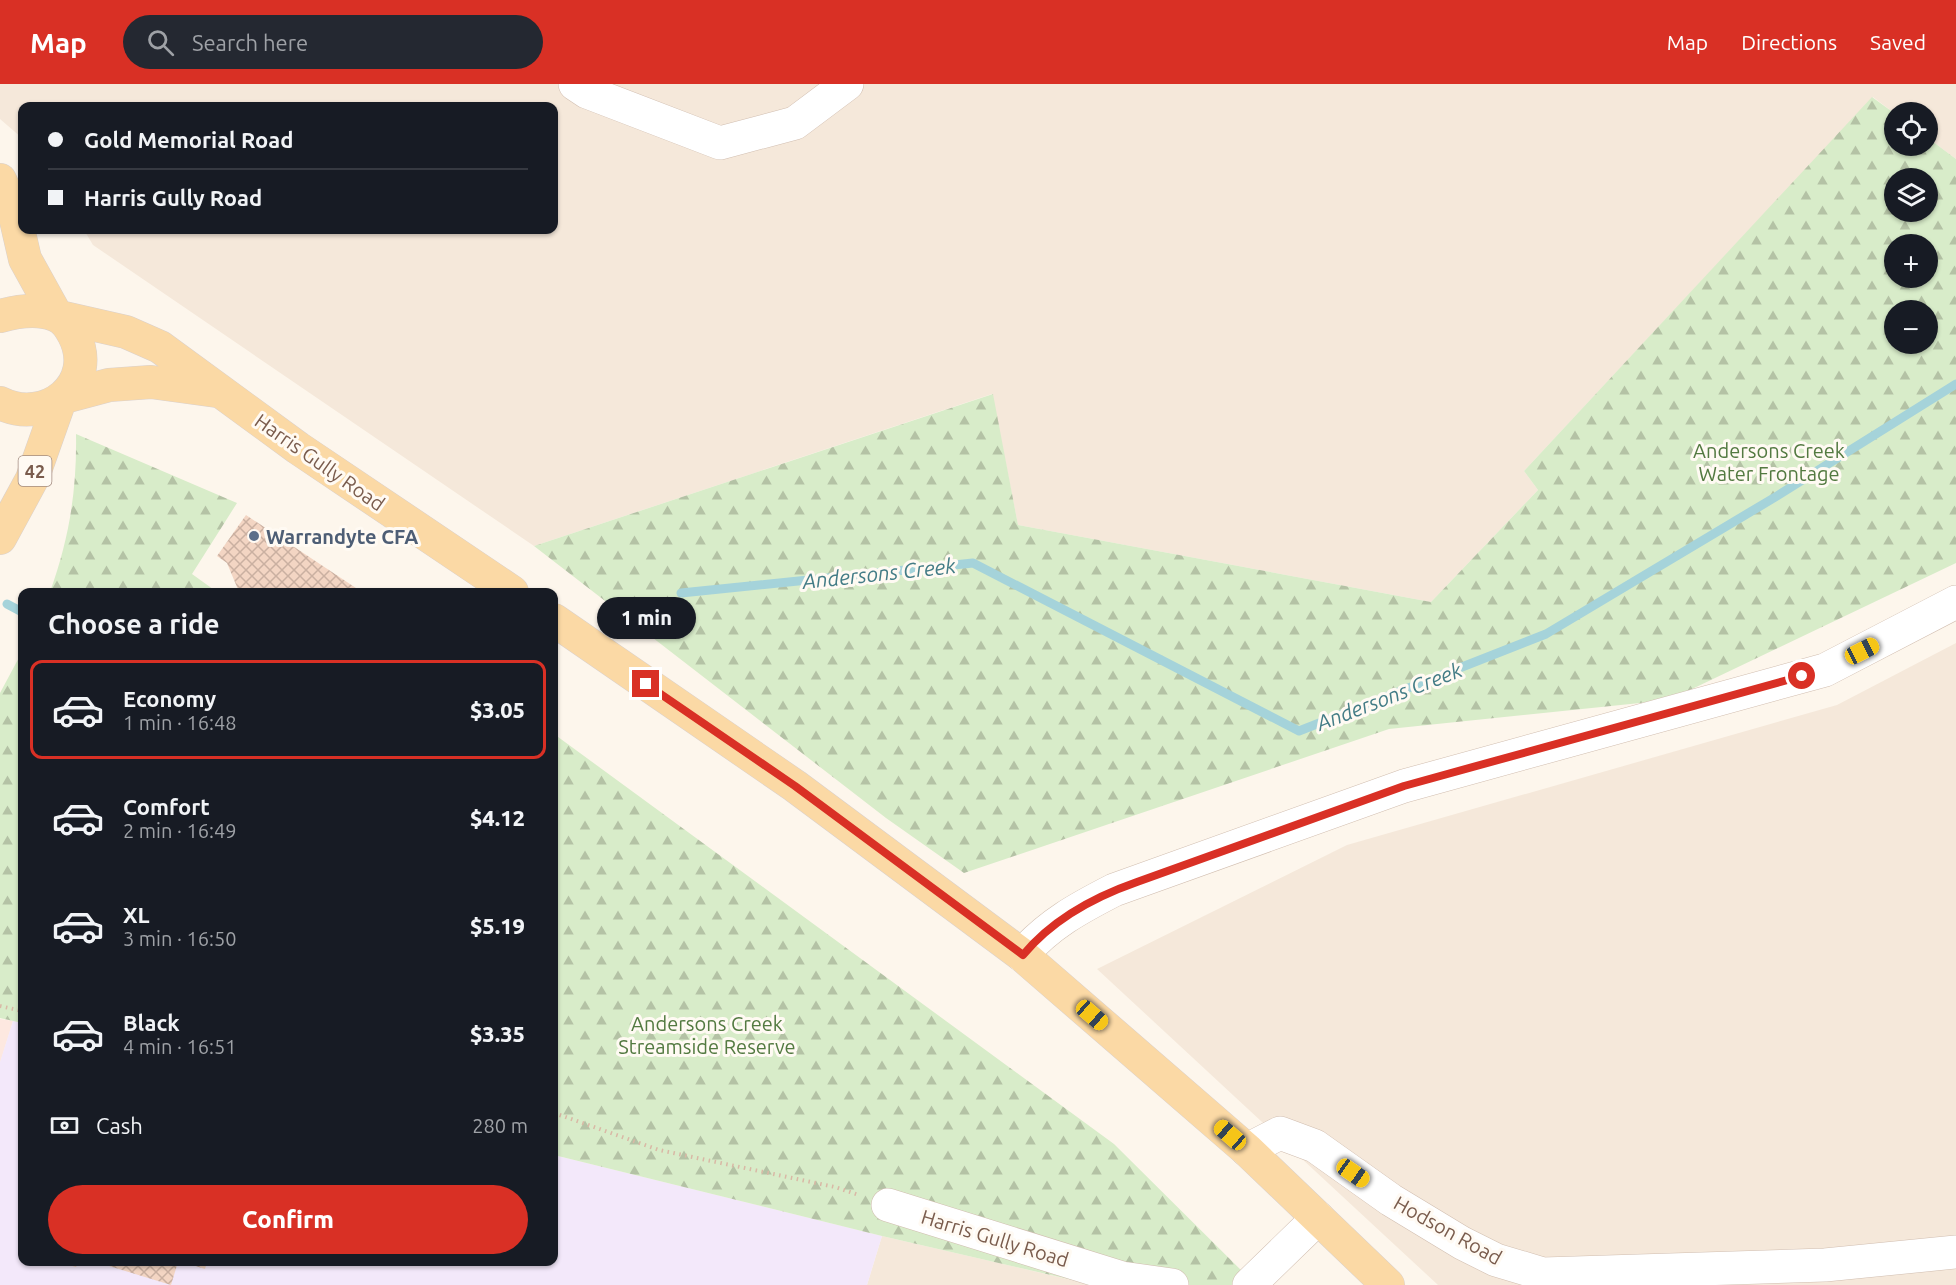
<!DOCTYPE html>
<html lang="en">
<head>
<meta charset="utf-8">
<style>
  :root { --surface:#171b24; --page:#242831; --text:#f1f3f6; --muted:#9ea1a6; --line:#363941; --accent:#d93025 }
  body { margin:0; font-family:Ubuntu,sans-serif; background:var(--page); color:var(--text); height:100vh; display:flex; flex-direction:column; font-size:22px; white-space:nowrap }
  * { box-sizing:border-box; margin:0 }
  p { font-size:20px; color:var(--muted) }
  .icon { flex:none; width:33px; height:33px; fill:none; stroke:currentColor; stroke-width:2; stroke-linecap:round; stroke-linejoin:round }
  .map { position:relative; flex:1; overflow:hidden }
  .drawer { position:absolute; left:18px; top:504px; width:540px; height:678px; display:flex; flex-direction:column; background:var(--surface); border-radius:12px; box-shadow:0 2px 4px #0004 }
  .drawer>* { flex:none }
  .guide { position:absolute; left:18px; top:18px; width:540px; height:132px; border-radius:12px; box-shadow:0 2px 4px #0004; display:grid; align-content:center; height:132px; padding:0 30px; background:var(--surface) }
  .tools { position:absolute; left:1884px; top:18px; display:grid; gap:12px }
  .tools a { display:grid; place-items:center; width:54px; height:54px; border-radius:50%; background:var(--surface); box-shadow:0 2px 4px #0004; font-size:30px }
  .end { position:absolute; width:27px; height:27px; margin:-14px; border:8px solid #d93025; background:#fff; box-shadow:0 0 0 3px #fff }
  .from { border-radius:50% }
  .bubble { position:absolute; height:42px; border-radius:21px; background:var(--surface); box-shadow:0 2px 4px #0004; font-size:20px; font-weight:800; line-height:42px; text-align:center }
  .car { position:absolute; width:18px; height:36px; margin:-18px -9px; border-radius:8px; box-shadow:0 0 4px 2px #0007; background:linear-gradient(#f5c518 24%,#345 0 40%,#f5c518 0 76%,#345 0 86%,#f5c518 0) }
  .guide b { display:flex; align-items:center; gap:21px; height:57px; font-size:22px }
  .guide b+b { border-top:2px solid var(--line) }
  .guide i { width:15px; height:15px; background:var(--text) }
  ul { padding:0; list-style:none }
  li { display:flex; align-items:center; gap:18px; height:99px; margin:0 12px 9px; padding:0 18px; border:3px solid transparent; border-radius:12px }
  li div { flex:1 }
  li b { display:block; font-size:22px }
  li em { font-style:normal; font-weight:800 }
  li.on { border-color:var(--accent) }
  li>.icon { width:54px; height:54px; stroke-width:1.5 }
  h2 { padding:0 30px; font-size:27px; line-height:72px }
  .pay { display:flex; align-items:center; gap:15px; height:66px; padding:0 30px; font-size:22px }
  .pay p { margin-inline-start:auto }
  .cta { display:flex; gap:12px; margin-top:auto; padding:12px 30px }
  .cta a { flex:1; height:69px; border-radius:36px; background:var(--accent); color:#fff; font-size:24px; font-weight:800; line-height:69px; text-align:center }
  header { display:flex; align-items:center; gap:36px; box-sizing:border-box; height:84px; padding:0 30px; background:var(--accent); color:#fff }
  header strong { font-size:28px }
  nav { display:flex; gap:33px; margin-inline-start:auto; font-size:21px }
  .search { width:420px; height:54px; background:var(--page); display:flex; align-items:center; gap:15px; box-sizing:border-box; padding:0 21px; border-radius:33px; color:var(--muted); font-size:22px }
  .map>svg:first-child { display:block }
  .residential { fill:#f5e8da }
  .commercial { fill:#fde8e0 }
  .education { fill:#f3e8fa }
  .forest { fill:url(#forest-firs); fill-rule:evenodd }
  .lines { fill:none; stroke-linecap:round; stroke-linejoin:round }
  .stream { stroke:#a5d3da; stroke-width:9 }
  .building { fill:url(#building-cross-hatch) }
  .minor-casing { stroke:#d1beb0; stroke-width:34 }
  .major-casing { stroke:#dad1cd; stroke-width:34 }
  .path { stroke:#d9b8a5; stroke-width:4; stroke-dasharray:1.5 4.5; stroke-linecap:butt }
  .minor { stroke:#fff; stroke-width:33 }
  .major { stroke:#fbd9a5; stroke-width:33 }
  .route { stroke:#d93025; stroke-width:8 }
  .service-dot { fill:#5c6f8a; stroke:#fffaf3; stroke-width:2 }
  .labels { text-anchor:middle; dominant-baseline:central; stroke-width:6; stroke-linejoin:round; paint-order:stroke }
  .shield { fill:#fffaf3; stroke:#a28b7f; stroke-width:1.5 }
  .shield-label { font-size:18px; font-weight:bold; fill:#7a5c4d }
  .park-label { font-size:20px; fill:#537a41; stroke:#fffaf3 }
  .street-label { font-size:20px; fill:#7a5c4d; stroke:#fffaf3 }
  .service-label { font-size:20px; font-weight:bold; fill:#4e5e75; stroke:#fffaf3; text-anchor:start }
  .water-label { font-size:21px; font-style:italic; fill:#437c86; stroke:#fffaf3 }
</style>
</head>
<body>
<header>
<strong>Map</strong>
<div class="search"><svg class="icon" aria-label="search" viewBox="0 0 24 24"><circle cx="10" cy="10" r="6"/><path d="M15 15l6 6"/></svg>Search here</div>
<nav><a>Map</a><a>Directions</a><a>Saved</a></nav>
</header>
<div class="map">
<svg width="1956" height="1201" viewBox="0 0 1956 1201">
  <defs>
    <pattern id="forest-firs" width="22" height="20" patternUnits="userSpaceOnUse" patternTransform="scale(1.5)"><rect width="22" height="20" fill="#d8ecc9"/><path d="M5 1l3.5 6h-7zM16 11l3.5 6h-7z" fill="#b4c2a5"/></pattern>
    <pattern id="building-cross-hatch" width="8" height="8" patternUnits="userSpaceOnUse" patternTransform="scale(1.5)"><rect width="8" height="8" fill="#f3d5c3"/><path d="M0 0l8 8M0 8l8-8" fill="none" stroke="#cab0a1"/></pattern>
  </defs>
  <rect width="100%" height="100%" fill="#fdf6ec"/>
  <path class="residential" d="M0,0h1956v75l-28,-21v-26l-34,1 -21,-16 -349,374 14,19 -107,112 -413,-77 -26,-131 -458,152 -441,-301 -9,-15h470v-124h-532v32l-22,-19z
    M1956,559v642h-518l-341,-316 250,-124 490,-140z
    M882,1152l211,49h-226z"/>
  <path class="commercial" d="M0,935l13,2 -13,42z"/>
  <path class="education" d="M13,937l9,2v239h532v-107l328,81 -15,49h-867v-223z"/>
  <path class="forest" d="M1872,13l22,16v33h34v-8l28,21v404l-287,137 -280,29 -425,144 -78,-55 -352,-272 459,-152 25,131 413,77 107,-112 -14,-19zM1894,94h34v34h-34zM1894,160h34v34h-34zM1894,226h34v34h-34z
    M76,350l161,69 -45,71 25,18h-167c19,-53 27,-101 26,-158z
    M22,568v371l-22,-5v-325z
    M554,650l560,410 142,141h-162l-212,-49 -328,-81z"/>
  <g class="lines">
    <path class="stream" d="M681,509l292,-30 326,168 247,-97 231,-138 179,-112
      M7,520l15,8"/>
  </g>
  <path class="building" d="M246,431l116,77h-123l-12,-29 -10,-7z
    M58,1178h20l-2,5z
    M96,1178h82l-7,23z
    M183,1178h24l-2,7z"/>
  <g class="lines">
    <g class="minor-casing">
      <path id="minor" d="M575,0l12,8 133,51 75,-20 52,-39
        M1022,871c27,-31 57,-47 92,-65l290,-104 421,-116 131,-68
        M1247,1066l33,-17 35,13 76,54 71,43 34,17 47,14 282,-9 131,-13
        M888,1121l234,73 50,7
        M1249,1201l69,-67"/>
    </g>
    <g class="major-casing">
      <path id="major" d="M0,96l14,31 11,48 31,56
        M0,232c18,-5 38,-8 55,-1 9,3 15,12 19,20 25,49 -28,91 -74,68
        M60,233l66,15 34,15 138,101 214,144
        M64,313l45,-12 42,-3 66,9
        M0,454l32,-59 28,-79
        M554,536l241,166 227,169 225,195 141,135"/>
    </g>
    <path class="path" d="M0,922l22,5
      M554,1029l105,37 176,37 24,8"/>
    <use href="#minor" class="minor"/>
    <use href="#major" class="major"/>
  </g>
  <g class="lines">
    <path class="route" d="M646,600l149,102 228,169c29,-35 71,-58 114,-73l267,-96 398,-110"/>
  </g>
  <circle class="service-dot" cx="254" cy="452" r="6"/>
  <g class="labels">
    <rect class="shield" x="18.5" y="372" width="33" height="30" rx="4.5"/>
    <g class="shield-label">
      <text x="35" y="387">42</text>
    </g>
    <g class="park-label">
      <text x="1769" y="366">Andersons Creek<tspan x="1769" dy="23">Water Frontage</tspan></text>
      <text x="707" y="939">Andersons Creek<tspan x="707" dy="23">Streamside Reserve</tspan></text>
    </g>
    <g class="street-label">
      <text transform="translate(320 378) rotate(35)">Harris Gully Road</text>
      <text transform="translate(1448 1146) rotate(29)">Hodson Road</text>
      <text transform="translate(995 1154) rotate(17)">Harris Gully Road</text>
    </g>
    <g class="service-label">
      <text x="266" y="452">Warrandyte CFA</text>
    </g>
    <g class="water-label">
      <text transform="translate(879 489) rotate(-6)">Andersons Creek</text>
      <text transform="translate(1389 612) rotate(-21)">Andersons Creek</text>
    </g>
  </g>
</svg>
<div class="tools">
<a><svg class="icon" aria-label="locate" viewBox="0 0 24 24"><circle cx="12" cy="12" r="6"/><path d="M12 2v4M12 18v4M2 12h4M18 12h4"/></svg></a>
<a><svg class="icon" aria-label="layers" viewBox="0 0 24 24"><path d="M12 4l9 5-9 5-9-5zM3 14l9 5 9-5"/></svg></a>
<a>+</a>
<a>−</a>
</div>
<i class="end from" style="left:1802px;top:592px"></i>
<i class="end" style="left:646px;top:600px"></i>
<div class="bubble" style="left:597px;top:513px;width:99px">1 min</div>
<i class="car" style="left:1862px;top:567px;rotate:63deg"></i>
<i class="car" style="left:1092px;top:931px;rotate:131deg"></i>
<i class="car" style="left:1230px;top:1051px;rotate:311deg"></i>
<i class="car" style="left:1353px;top:1089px;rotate:125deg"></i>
<div class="guide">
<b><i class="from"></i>Gold Memorial Road</b>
<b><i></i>Harris Gully Road</b>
</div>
<section class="drawer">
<h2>Choose a ride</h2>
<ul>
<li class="on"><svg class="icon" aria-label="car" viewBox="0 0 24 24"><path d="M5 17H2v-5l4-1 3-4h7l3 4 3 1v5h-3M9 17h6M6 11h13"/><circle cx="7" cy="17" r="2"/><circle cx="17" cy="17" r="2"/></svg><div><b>Economy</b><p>1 min · 16:48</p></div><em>$3.05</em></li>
<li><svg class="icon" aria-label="car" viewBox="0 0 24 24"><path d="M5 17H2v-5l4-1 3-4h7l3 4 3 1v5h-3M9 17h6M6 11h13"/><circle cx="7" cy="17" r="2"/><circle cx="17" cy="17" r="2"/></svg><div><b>Comfort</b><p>2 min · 16:49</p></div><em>$4.12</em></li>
<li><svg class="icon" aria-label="car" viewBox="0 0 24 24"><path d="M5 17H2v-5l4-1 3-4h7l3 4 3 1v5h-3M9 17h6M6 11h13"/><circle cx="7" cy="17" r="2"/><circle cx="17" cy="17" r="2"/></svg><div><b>XL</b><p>3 min · 16:50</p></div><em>$5.19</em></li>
<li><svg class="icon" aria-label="car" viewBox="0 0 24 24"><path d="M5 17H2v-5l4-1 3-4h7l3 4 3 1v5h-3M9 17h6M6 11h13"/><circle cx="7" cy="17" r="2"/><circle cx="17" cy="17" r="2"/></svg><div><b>Black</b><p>4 min · 16:51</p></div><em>$3.35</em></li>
</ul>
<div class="pay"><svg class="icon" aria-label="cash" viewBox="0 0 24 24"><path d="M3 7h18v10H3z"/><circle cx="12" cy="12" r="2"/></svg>Cash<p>280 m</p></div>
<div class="cta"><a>Confirm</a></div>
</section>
</div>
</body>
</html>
